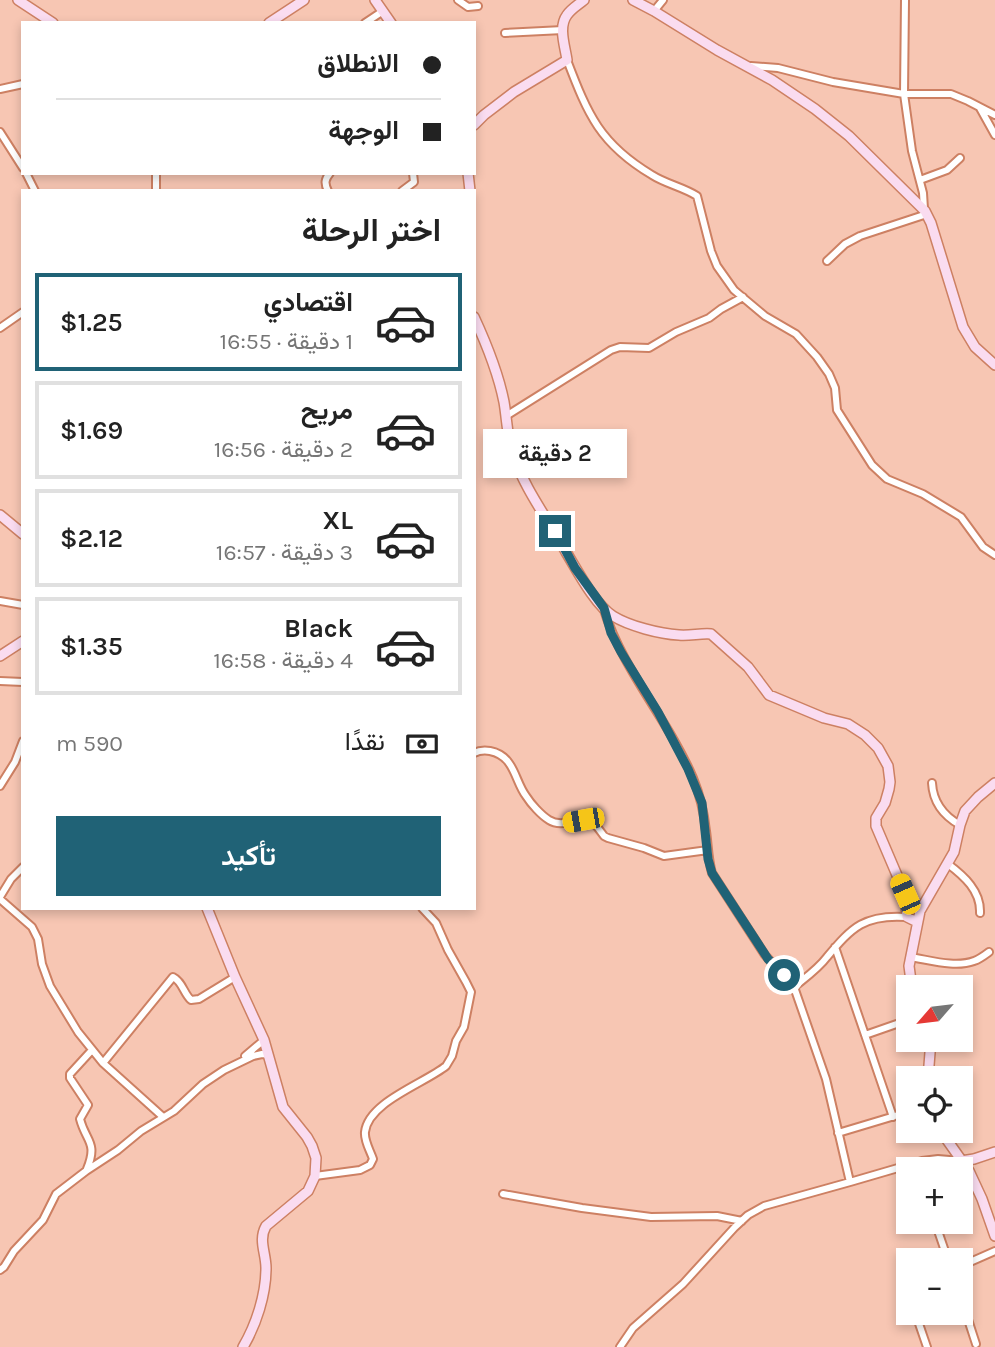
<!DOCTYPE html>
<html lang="ar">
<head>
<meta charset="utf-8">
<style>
  :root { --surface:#fff; --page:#f2f2f2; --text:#222; --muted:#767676; --line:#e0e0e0; --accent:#206276 }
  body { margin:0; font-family:Karla,Vazirmatn,sans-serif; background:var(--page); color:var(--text); direction:rtl; height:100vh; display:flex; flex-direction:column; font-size:26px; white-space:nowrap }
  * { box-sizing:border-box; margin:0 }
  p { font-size:23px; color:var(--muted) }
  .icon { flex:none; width:38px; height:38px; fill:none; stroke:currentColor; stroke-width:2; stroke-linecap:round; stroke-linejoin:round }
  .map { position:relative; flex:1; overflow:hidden; direction:ltr }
  .sheet { position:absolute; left:21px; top:189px; width:455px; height:721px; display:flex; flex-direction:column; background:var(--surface); border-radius:0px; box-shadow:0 4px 10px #0003; direction:rtl }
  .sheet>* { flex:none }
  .top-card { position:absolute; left:21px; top:21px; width:455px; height:154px; border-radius:0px; box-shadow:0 4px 10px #0003; direction:rtl; display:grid; align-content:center; height:154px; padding:0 35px; background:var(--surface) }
  .needle { width:46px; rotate:242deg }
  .tools { position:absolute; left:896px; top:975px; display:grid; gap:14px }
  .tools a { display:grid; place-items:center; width:77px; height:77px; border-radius:0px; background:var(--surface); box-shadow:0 4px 10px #0003; font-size:35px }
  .end { position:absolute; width:32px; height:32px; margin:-16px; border:9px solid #206276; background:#fff; box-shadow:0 0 0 4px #fff }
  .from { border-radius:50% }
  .bubble { position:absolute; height:49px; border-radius:0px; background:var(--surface); box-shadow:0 4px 10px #0003; font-size:23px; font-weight:600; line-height:49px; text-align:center; direction:rtl }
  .car { position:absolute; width:21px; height:42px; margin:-21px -10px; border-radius:9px; box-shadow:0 0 5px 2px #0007; background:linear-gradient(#f5c518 24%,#345 0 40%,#f5c518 0 76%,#345 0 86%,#f5c518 0) }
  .top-card b { display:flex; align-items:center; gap:24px; height:66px; font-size:26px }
  .top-card b+b { border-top:2px solid var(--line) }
  .top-card i { width:18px; height:18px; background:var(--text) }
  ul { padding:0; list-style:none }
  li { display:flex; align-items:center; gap:21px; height:98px; margin:0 14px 10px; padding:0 21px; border:4px solid var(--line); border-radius:0px }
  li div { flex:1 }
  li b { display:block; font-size:26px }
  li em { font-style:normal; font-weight:600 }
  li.current { border-color:var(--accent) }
  li>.icon { width:63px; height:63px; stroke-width:1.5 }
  h2 { padding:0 35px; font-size:32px; line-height:84px }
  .pay { display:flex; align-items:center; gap:18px; height:77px; padding:0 35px; font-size:26px }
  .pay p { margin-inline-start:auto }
  .action { display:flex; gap:14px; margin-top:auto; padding:14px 35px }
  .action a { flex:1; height:80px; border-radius:0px; background:var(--accent); color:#fff; font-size:28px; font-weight:600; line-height:80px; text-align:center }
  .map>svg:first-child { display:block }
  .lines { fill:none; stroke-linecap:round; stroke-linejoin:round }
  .street-casing { stroke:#cd8063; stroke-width:10 }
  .secondary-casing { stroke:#cd8063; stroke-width:12 }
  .street { stroke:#fff; stroke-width:6 }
  .secondary { stroke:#fadcf0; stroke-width:9 }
  .route { stroke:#206276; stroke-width:9 }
</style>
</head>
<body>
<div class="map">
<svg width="995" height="1347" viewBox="0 0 995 1347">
  <rect width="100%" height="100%" fill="#f7c6b3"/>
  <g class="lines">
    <g class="street-casing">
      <path id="street" d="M458,0l10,7 10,-1
        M905,0l-1,94 8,57 11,42 1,16
        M654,11l9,-11
        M365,23l18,-12
        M505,33l58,-3
        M567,60c21,55 33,84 85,115 14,9 31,12 45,21l14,55 6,15 17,24 31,26 31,18 21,23 12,17 6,14 2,22 35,55 15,14 36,15 38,23 22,30 12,8
        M751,66l27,2 55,14 71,12h47l17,7 27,14
        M0,89l23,-5
        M980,108l15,27
        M0,132l23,36
        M26,173l9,18
        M920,180l27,-10 13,-12
        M156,191v-18
        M328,191c-4,-8 -3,-12 2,-18
        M402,191l12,-9 -1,-9
        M827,261l18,-17 15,-8 67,-22
        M0,328l23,-16
        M506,416l105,-66 9,-3 29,1 27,-16 33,-14 12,-9 22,-12
        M0,601l23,4
        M604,610c19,61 64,109 89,168 7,17 11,34 13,53 2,14 2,28 6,42l53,82 29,32 32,92 24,103 72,-21 16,-2 23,2
        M0,681l23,1
        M474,753c6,-3 10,-3 16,-2 25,5 24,29 36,45 5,8 15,19 23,24 12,8 29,-2 43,0l12,16 4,2 36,10 20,8 44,-6
        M932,783c1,19 12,33 28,42
        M0,786l15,-24 8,-21
        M948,864c16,12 33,27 32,49
        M0,897l11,-18 12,-12
        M0,899l32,28 6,12 4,25 8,22 28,46 25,31 60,54
        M835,947l58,170
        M910,957c20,3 45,11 64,4 6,-2 11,-6 15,-9
        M794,987c11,-9 24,-18 33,-30 25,-30 38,-43 80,-40
        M865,1035l43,-15
        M245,1056l19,-16
        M103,1063l70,-86c9,4 11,17 18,23l8,-1 36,-22
        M838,1133l70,-21
        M87,1169c11,-27 -1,-27 -7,-50l8,-14 -18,-27v-4l22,-24
        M315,1176l45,-6 10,-5 3,-6c-3,-9 -9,-18 -8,-27 3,-30 60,-49 81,-66l6,-10 4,-15 8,-14 7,-35 -5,-10 -18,-32 -12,-27 -14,-15
        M503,1194l79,14 69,9 66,-1 25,5
        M935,1222l13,38
        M961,1266l34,-15
        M0,1270l4,-3 10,-16 29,-31 13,-26 30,-23 32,-21 23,-19 33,-20 29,-27 21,-14 29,-14 9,-2 7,1
        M961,1298l15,46
        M915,1312l12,35
        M620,1347l13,-19 50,-44 52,-57 13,-12 16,-9 86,-24"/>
    </g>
    <g class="secondary-casing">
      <path id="secondary" d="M18,0l35,23
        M375,0l16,23
        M633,0l21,11 63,39 55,30 43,29 34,27 76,75 6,12 32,104 12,20 20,18
        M269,23l35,-23
        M474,125l10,-10 30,-23 53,-32c-2,-14 -9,-33 0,-45 4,-6 11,-10 17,-15
        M468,173l2,18
        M474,317c13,28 24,55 30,85 3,17 3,36 9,52 12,36 35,65 53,98 11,18 29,53 47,64 16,10 47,18 66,19 11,1 22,-2 32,-1l37,33 21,28 55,23 24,6 17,11 13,13 10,18 2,16 -1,7 -4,14 -9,15v8l29,68 2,23 10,5
        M0,515l23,19
        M0,656l23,-15
        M207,908l28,69 29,63 19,67 24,30 5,9 4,12 -1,18 -7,15 -42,35c-8,14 0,27 0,42 0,27 -10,57 -23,79
        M914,987l-3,-6 -2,-15 11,-55 34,-59 6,-27 5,-14 13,-14 17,-14
        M928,1078l3,-38
        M940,1130l29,41 13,28 13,37
        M961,1161l13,-2 21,-7"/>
    </g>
    <use href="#street" class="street"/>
    <use href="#secondary" class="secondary"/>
  </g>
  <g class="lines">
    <path class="route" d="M555,531l20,37 29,40 7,25 10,19 37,60 30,57 14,34 6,56 4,14 56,86 16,16"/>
  </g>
</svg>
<div class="tools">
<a><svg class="needle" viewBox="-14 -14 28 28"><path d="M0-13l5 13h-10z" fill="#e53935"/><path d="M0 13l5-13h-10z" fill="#767676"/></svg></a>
<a><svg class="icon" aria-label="locate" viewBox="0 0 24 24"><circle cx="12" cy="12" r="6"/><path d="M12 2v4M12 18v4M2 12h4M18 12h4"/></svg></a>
<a>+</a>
<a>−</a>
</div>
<i class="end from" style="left:784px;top:975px"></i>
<i class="end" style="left:555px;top:531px"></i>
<div class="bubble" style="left:483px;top:429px;width:144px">2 دقيقة</div>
<i class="car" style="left:583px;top:820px;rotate:260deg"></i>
<i class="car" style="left:905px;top:894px;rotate:336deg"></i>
<div class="top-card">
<b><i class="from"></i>الانطلاق</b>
<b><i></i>الوجهة</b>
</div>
<section class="sheet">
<h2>اختر الرحلة</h2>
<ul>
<li class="current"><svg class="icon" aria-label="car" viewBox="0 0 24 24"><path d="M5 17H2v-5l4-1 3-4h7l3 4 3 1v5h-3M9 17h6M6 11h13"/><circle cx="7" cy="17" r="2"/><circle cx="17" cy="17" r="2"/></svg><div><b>اقتصادي</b><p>1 دقيقة · 16:55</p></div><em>$1.25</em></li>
<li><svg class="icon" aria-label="car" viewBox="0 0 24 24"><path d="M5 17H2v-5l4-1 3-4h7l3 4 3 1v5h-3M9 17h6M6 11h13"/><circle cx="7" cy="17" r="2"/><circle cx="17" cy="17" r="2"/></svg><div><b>مريح</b><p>2 دقيقة · 16:56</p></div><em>$1.69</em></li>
<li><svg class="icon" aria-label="car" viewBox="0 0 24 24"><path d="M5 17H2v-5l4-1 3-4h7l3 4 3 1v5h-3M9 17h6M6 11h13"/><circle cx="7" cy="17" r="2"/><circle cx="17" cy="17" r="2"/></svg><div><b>XL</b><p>3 دقيقة · 16:57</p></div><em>$2.12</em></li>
<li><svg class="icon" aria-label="car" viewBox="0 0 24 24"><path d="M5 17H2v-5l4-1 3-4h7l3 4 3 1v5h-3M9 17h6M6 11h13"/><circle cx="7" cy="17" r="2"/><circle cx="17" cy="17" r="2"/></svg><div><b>Black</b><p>4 دقيقة · 16:58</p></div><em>$1.35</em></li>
</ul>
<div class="pay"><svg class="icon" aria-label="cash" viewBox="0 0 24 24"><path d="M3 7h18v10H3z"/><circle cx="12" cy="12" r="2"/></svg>نقدًا<p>590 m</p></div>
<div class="action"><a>تأكيد</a></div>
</section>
</div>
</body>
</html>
